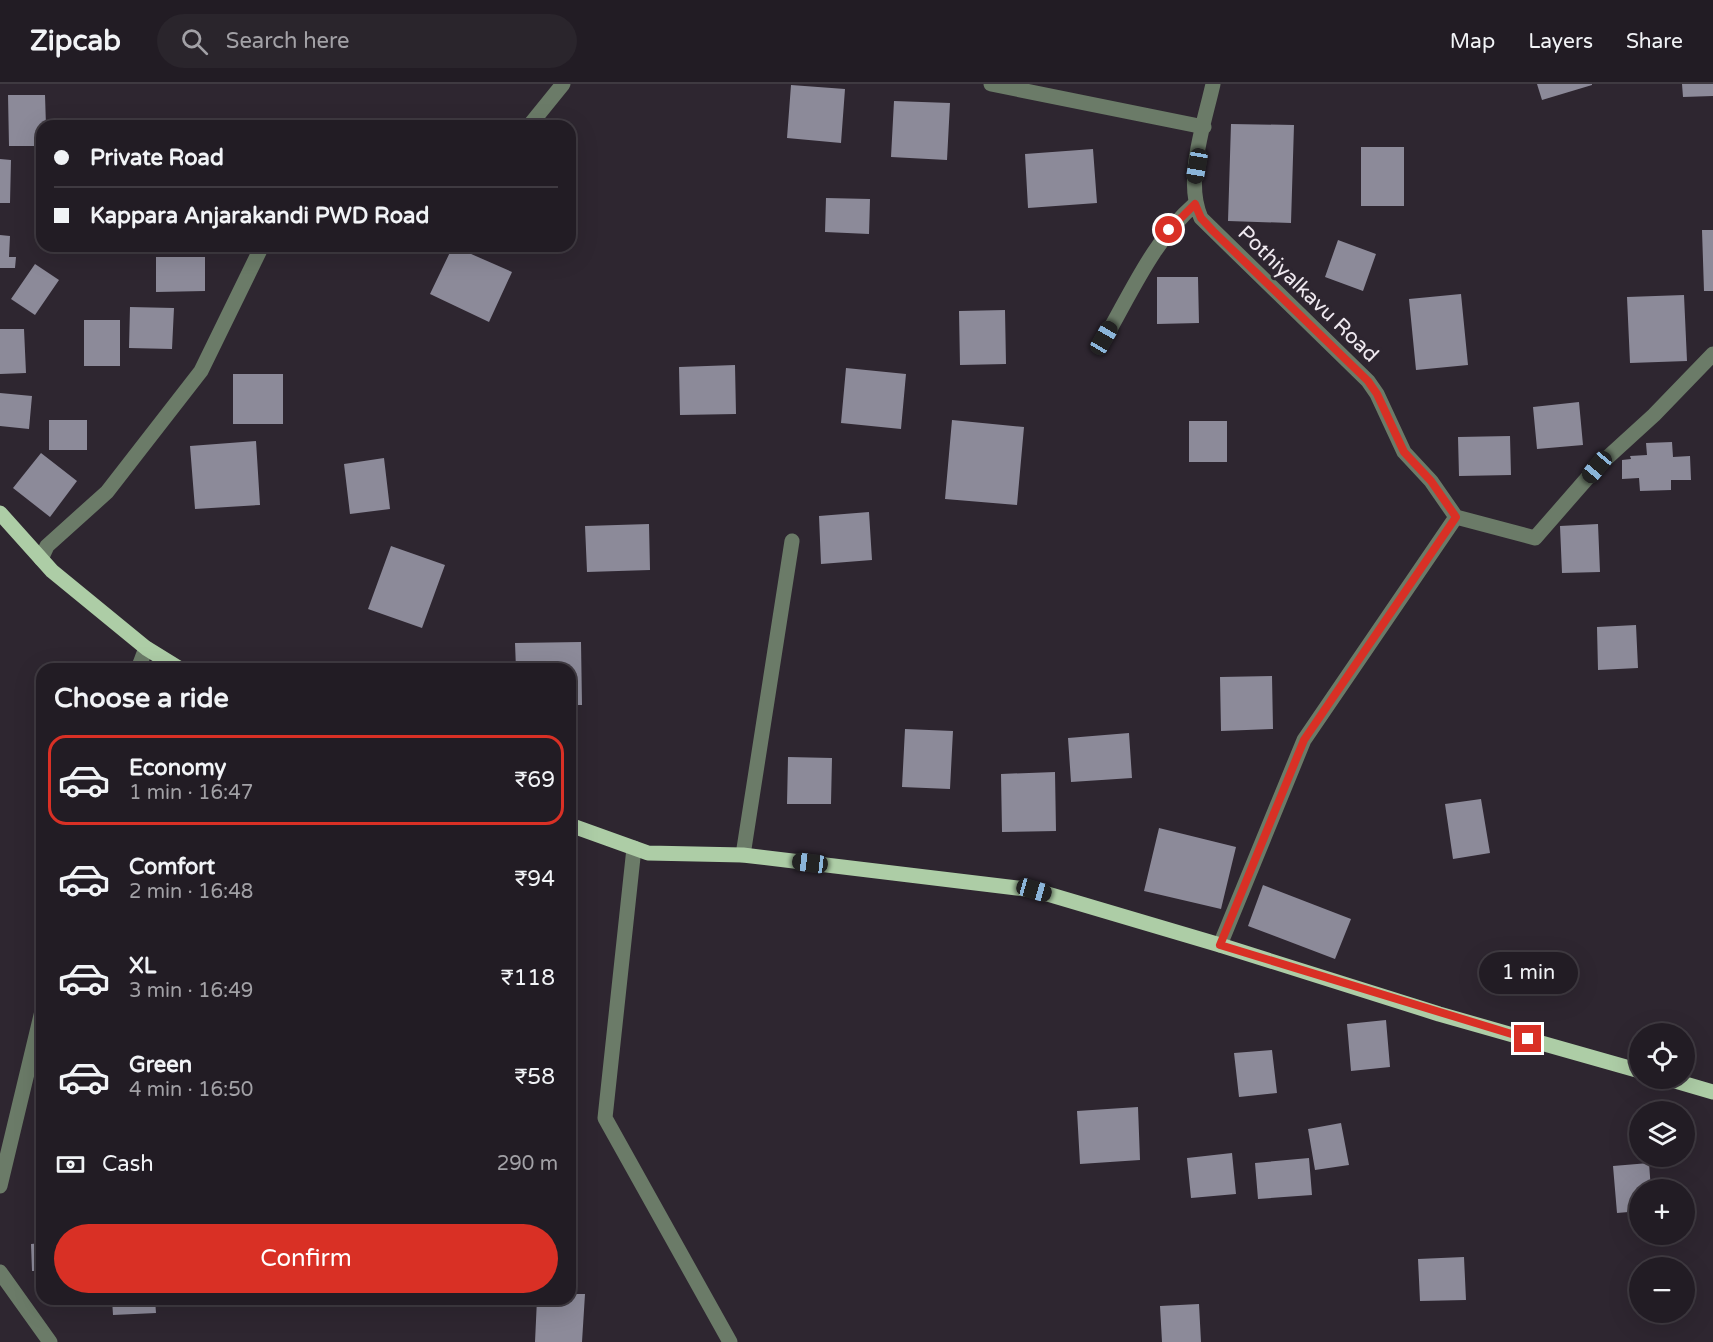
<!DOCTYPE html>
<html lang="en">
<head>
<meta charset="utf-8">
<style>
  :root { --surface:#221c24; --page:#2a252c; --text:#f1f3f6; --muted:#a2a1a6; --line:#3f3a41; --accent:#d93025 }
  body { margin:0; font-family:"Varela Round",sans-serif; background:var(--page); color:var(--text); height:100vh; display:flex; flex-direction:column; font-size:22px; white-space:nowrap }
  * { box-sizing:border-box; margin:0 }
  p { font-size:20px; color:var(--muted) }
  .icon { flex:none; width:33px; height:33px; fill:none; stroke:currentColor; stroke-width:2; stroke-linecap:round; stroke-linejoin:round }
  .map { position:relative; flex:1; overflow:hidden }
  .details { position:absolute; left:36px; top:579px; width:540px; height:642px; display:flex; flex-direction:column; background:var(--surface); border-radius:18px; box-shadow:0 6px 24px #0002,0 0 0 2px var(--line) }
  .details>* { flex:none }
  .hud { position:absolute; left:36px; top:36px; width:540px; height:132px; border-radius:18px; box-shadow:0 6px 24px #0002,0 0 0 2px var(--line); display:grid; align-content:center; height:132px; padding:0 18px; background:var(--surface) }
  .controls { position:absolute; left:1629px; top:939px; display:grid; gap:12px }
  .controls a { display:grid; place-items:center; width:66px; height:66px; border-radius:50%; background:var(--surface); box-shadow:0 6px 24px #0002,0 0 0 2px var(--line); font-size:30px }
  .end { position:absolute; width:27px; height:27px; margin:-14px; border:8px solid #d93025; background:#fff; box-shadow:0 0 0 3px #fff }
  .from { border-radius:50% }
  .bubble { position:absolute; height:42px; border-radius:21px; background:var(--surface); box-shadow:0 6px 24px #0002,0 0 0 2px var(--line); font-size:20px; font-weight:600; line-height:42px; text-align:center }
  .car { position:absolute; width:18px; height:36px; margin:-18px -9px; border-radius:8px; box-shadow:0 0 4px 2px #0007; background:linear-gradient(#222 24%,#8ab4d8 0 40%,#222 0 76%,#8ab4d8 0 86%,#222 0) }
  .hud b { display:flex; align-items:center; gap:21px; height:57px; font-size:22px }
  .hud b+b { border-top:2px solid var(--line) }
  .hud i { width:15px; height:15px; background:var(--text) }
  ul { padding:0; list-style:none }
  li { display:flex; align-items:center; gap:18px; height:90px; margin:0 12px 9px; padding:0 6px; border:3px solid transparent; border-radius:18px }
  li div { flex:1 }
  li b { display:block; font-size:22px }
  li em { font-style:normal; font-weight:600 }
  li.current { border-color:var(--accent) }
  li>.icon { width:54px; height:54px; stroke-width:1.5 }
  h2 { padding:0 18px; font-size:27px; line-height:72px }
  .pay { display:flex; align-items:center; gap:15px; height:66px; padding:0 18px; font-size:22px }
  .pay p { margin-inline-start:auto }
  .primary-button { display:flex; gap:12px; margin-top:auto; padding:12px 18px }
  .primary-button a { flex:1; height:69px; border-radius:36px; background:var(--accent); color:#fff; font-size:24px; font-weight:600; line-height:69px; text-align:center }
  header { display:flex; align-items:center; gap:36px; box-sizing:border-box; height:84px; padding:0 30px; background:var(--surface); border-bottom:2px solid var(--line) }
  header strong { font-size:28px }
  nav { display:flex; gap:33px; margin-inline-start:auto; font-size:21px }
  .search { width:420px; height:54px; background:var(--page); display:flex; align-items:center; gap:15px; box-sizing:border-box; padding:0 21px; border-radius:33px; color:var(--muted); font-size:22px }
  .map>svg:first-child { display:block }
  .building { fill:#8c8a99 }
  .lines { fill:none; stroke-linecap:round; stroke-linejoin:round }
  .minor { stroke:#6b7b68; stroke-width:15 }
  .major { stroke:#adcda6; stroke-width:15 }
  .route { stroke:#d93025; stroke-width:8 }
  .labels { text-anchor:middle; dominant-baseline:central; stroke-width:6; stroke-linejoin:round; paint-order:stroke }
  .street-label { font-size:21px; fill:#efe9f0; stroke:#2e2630 }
</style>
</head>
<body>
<header>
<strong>Zipcab</strong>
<div class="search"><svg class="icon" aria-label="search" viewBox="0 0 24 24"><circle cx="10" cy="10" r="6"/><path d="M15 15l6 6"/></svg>Search here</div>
<nav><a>Map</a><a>Layers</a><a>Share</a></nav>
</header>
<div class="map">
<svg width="1713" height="1258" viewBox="0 0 1713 1258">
  <rect width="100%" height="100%" fill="#2e2630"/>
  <path class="building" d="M1537,0h55v1l-50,15z
    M1682,0h31v12l-30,1z
    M791,1l54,4 -4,54 -54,-5z
    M8,11h37l1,31h-4v20h-33z
    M894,17l56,2 -3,57 -56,-3z
    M1231,40l63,1 -3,98 -63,-2z
    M1361,63h43v59h-43z
    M1093,65l4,54 -69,5 -3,-54z
    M0,75l11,1 -1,43h-10z
    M826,114l44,1 -1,35 -44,-2z
    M1702,146h11v61h-9z
    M0,151l10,1 -1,21h7l-1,11h-15z
    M1338,156l38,14 -13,37 -38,-14z
    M453,162l59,26 -23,50 -59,-28z
    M491,162h53v2l-53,1z
    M156,173h49v34l-49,1z
    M35,180l24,16 -24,35 -24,-16z
    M1157,193h41l1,46 -42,1z
    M1461,210l7,71 -52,5 -7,-71z
    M1684,211l3,66 -57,2 -3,-66z
    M130,223l44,1 -2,41 -43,-1z
    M1005,226l1,54 -46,1 -1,-54z
    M84,236h36v46h-36z
    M0,245h24l2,44 -26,1z
    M735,281l1,49 -56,1 -1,-48z
    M846,284l60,6 -5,55 -60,-6z
    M233,290h50v50h-50z
    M0,309l32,3 -3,33 -29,-3z
    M1579,318l4,43 -46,4 -4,-42z
    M49,336h38v30h-38z
    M952,336l72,7 -7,78 -72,-6z
    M1189,337h38v41h-38z
    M1510,352l1,39 -52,1 -1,-39z
    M256,357l4,64 -65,4 -5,-63z
    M1672,358l1,15 17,-1 1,24h-20v10l-31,1 -1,-13 -17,1v-19l9,-1 -1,-3 17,-1 -1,-12z
    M41,369l36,28 -27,36 -37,-29z
    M384,374l6,51 -40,5 -6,-50z
    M869,428l3,48 -51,4 -2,-48z
    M649,440l1,46 -63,2 -2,-46z
    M1598,440l2,48 -38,1 -2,-47z
    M391,462l54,19 -23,63 -54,-19z
    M1636,541l2,43 -40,2 -1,-43z
    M581,558l1,63h-12v-36h-54l-1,-26z
    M1272,592l1,53 -52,2 -1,-54z
    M905,645l48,2 -3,58 -48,-2z
    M1129,649l3,45 -61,4 -3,-44z
    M788,673l44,1 -1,46h-44z
    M1055,688l1,59 -54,1 -1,-58z
    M1481,715l9,54 -37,6 -8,-55z
    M1159,744l77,19 -15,62 -77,-18z
    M1263,801l88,34 -16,40 -87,-33z
    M1386,936l4,47 -39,4 -4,-47z
    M1272,966l5,43 -38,4 -5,-44z
    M1138,1023l2,53 -60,4 -3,-53z
    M1341,1039l8,42 -34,5 -7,-41z
    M1232,1069l4,41 -45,4 -4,-40z
    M1309,1074l3,37 -54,4 -3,-36z
    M1649,1079l2,27h-11v21l-23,2 -4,-47z
    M42,1159v28h-10l-1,-27z
    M1464,1173l2,43 -46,1 -2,-42z
    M570,1210h15l-3,48h-47l2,-43h33z
    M112,1215h43l1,14 -43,2z
    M1199,1220l2,38h-39l-2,-36z"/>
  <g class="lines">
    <path class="minor" d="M991,0l213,43
      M1213,0c-9,40 -29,96 -12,134l167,163 9,13 27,58 27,29 25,36
      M529,42l34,-42
      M1105,254c27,-47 49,-98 90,-134
      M1456,433l79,21 62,-71 57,-52 59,-61
      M41,475l6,-13 60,-54 94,-121 61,-125
      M138,585l8,-21
      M634,764l-29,270 125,224
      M743,771l49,-314
      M1220,861l84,-205 152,-223
      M0,1102l42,-175
      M0,1188l50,70"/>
    <path class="major" d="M0,429l52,58 94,77 34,21
      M570,741l78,28 95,2 291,35 186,55 219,69 201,57
      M1665,994l48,14"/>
  </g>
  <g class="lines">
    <path class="route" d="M1169,146l26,-26 6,14 12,13 155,150 9,13 27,58 27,29 25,36 -152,223 -84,205 308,94"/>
  </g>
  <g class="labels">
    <g class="street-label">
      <text transform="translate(1308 210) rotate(44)">Pothiyalkavu Road</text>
    </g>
  </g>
</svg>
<div class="controls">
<a><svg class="icon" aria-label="locate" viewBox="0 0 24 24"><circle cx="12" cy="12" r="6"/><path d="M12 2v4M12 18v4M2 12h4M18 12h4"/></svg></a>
<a><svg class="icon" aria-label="layers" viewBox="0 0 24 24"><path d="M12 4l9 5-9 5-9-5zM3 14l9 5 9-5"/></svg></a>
<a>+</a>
<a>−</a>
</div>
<i class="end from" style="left:1169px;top:146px"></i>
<i class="end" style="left:1528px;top:955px"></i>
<div class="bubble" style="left:1479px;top:868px;width:99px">1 min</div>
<i class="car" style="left:1197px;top:82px;rotate:190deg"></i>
<i class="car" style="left:1104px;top:254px;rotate:30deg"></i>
<i class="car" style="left:1597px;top:383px;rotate:220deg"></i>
<i class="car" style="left:810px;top:779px;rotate:277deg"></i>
<i class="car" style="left:1034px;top:806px;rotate:106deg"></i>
<div class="hud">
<b><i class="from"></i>Private Road</b>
<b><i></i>Kappara Anjarakandi PWD Road</b>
</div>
<section class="details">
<h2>Choose a ride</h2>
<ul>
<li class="current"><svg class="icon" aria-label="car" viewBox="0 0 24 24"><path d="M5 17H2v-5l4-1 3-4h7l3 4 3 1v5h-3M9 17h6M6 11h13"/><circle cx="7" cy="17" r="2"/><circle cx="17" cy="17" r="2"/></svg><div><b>Economy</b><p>1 min · 16:47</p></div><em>₹69</em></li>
<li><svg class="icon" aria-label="car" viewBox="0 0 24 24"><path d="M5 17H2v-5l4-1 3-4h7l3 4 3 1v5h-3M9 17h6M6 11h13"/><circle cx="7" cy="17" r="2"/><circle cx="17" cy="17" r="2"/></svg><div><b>Comfort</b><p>2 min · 16:48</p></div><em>₹94</em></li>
<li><svg class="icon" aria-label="car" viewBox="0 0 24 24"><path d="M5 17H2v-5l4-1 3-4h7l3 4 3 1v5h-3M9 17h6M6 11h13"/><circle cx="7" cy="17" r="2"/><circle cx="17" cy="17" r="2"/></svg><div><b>XL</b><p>3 min · 16:49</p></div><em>₹118</em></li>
<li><svg class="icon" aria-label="car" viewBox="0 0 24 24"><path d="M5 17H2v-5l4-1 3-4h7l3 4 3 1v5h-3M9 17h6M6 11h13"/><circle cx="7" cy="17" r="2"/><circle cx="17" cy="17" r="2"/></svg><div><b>Green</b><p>4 min · 16:50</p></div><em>₹58</em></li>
</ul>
<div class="pay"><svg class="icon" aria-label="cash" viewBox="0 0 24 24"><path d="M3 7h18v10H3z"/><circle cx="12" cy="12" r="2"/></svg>Cash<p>290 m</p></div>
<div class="primary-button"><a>Confirm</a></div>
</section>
</div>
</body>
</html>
